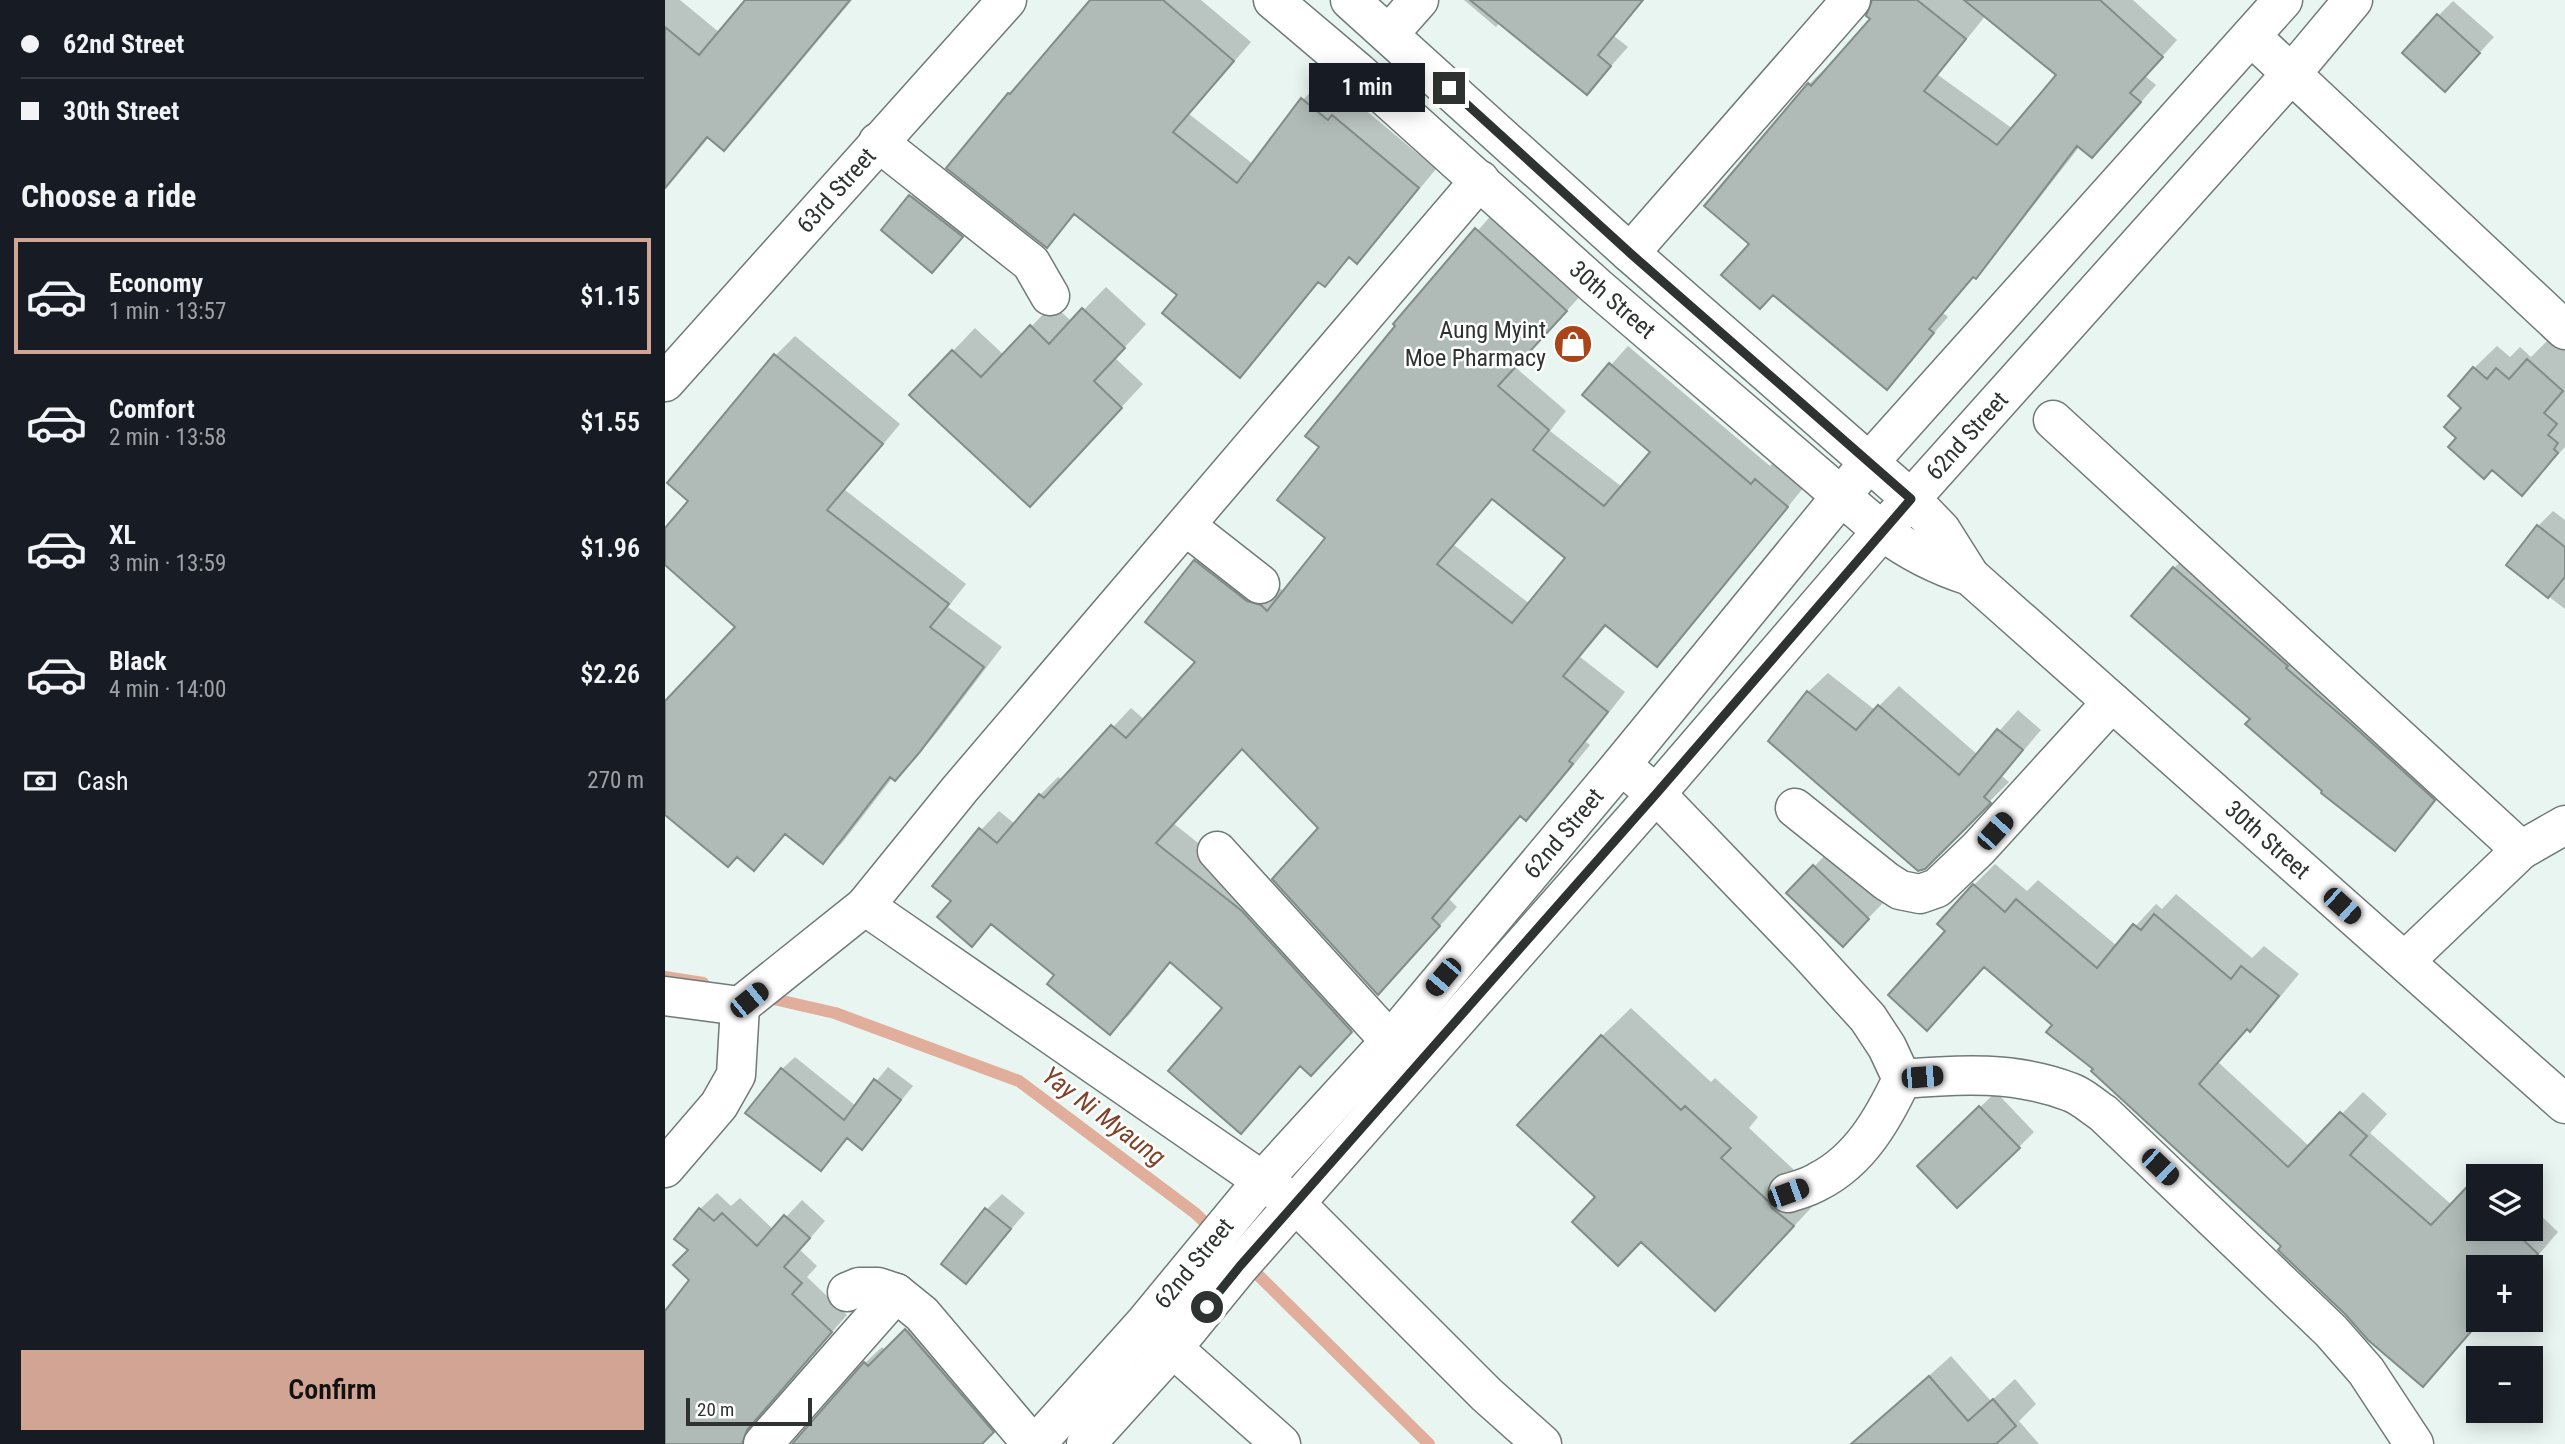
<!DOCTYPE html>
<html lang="en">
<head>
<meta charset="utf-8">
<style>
  :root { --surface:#171b24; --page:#242831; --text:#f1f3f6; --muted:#9ea1a6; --line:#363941; --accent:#d1a493 }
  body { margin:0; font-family:"Roboto Condensed",sans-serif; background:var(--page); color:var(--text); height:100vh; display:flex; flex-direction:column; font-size:26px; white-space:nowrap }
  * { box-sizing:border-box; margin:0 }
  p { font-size:23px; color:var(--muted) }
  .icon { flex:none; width:38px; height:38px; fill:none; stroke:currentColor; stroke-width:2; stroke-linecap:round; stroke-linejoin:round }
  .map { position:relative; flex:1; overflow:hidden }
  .side { display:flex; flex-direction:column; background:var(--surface); width:665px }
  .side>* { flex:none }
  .top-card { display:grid; align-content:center; height:154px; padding:0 21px; background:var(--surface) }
  .buttons { position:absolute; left:1801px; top:1164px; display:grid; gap:14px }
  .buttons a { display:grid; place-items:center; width:77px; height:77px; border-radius:0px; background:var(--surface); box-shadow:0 4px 18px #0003; font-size:35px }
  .scale { position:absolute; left:21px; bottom:18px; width:126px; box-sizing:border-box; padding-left:7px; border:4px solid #2e3331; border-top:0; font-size:19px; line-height:24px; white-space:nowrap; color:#2e3331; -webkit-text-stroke:5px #fff; paint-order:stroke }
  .end { position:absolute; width:32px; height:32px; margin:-16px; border:9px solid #2e3331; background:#fff; box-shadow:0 0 0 4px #fff }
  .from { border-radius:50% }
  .bubble { position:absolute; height:49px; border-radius:0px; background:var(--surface); box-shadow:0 4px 18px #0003; font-size:23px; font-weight:600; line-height:49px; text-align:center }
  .car { position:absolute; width:21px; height:42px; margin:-21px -10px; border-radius:9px; box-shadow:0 0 5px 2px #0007; background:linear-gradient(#222 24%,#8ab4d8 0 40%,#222 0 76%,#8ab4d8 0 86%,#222 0) }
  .top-card b { display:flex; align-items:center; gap:24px; height:66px; font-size:26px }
  .top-card b+b { border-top:2px solid var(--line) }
  .top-card i { width:18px; height:18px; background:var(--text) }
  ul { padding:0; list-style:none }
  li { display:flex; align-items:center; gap:21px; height:116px; margin:0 14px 10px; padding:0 7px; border:4px solid transparent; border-radius:0px }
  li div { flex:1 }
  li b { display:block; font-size:26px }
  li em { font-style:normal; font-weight:600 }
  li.active { border-color:var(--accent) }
  li>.icon { width:63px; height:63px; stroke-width:1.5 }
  h2 { padding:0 21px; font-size:32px; line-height:84px }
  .pay { display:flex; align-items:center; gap:18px; height:77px; padding:0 21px; font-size:26px }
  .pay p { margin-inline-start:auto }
  .cta { display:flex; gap:14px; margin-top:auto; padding:14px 21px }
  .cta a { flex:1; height:80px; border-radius:0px; background:var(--accent); color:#111; font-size:28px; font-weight:600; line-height:80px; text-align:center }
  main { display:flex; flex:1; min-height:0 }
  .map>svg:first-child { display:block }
  .shadow { fill:#0003; fill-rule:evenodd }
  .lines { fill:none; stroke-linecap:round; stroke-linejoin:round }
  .stream { stroke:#e0ae9b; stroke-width:12 }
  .building { fill:#b0bbb8; stroke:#828d8a; stroke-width:2; fill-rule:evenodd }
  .minor-casing { stroke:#707a77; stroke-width:41 }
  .major-casing { stroke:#707a77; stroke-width:41 }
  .minor { stroke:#fff; stroke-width:38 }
  .major { stroke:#fff; stroke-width:38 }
  .route { stroke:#2e3331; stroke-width:9 }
  .labels { text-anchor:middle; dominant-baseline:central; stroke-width:5; stroke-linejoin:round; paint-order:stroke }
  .street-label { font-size:24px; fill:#2e3331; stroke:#fff }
  .poi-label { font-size:24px; fill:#2e3331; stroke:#fff; text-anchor:end }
  .water-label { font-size:26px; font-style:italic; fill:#804129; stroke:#fff }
</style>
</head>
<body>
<main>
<section class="side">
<div class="top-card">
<b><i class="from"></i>62nd Street</b>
<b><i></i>30th Street</b>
</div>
<h2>Choose a ride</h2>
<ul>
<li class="active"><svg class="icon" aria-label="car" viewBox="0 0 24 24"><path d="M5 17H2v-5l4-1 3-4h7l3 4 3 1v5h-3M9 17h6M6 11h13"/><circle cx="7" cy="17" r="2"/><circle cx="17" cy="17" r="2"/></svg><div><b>Economy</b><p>1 min · 13:57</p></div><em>$1.15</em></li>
<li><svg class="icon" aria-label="car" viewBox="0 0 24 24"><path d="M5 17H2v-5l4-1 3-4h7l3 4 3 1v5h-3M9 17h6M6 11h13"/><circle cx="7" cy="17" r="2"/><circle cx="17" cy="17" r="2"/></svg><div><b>Comfort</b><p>2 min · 13:58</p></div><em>$1.55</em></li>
<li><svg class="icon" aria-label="car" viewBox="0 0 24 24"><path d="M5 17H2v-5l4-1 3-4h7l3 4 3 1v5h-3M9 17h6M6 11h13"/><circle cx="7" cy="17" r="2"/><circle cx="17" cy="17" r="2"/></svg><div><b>XL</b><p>3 min · 13:59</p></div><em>$1.96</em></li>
<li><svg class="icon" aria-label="car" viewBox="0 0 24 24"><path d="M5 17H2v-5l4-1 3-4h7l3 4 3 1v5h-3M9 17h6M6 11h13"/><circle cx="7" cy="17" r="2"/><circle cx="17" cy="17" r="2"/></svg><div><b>Black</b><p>4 min · 14:00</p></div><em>$2.26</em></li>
</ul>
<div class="pay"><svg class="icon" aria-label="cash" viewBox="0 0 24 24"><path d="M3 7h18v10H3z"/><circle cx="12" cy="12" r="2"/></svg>Cash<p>270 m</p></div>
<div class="cta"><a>Confirm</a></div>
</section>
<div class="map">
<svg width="1900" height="1444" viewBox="0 0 1900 1444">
  <rect width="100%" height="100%" fill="#e9f5f1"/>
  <path class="shadow" d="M0,0h15l40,33 27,-33h105l-106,127 -22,21 -14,-12 -45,54z
    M427,0h109l50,42 -62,72 64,50 50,-64 17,-18 27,21 4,-5 85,71 -62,75 -17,17 -6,-4 -27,28 -4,-4 -63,77 -17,17 -60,-80 -104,-81 -29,32 -38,-152 18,-17z
    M799,0h180l-30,36 14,11 -41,46 -87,-71 -4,5z
    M1219,0h249l44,40 -32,36 11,9 -48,55 -28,6 -89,114 -16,16 -32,37 5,4 -61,70 -135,-144 -45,-37 102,-122 16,-15 2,1 45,-51zM1321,15l72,59 -45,55 -75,-54z
    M1788,1l41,36 -34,37 -22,-58z
    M253,189l50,40 -29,35 -56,-34z
    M830,211l89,81 -69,75 51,44 -16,20 72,56 30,-35 -68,-57 44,-49 142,120 4,-4 30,25 -129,159 -19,19 -49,-40 -27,32 45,35 -39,50 4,3 -46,56 -18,18 -5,-4 -72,84 8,8 -61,67 -76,-146 -77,-81 -70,76 88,70 108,119 -40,43 -28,9 -60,68 -16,-124 -53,-47 -43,54 -19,18 -53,-59 -64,-51 -21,22 -19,-44 28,-71 18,-19 16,13 25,-29 18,-18 5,3 68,-72 14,12 53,-58 -2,-100 18,-19 51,40 14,4 5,5 43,-55 -6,-90 77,-122 -2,-1zM828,498l74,60 -37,46 -76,-59z
    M441,287l40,37 -31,34 28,26 -91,98 -99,-131 22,-23 29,27 49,-51 19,18z
    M130,336l105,88 -55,66 121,94 -18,23 54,40 -64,84 -24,29 -19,19 -2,-2 -51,66 -19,18 -36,-28 -33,36 -16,-14 -73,-43v-108l73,-77 -73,-64v-33l26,-29 -22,-18 107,-128z
    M1885,338l15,13v96l-43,46 -64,-55 6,-31 10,-39 23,-22 13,11 10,-10 11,10z
    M1888,511l12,9v89l-57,-44 30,-39z
    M1527,550l260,231 -39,49 -19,19 -142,-130 -78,-151z
    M1163,673l47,37 24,-24 79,69 40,-45 23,20 -39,46 7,6 -85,85 -116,-175z
    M1164,851l54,52 -40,41 -54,-51z
    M1330,864l32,27 11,-11 79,66 39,-42 6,5 14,-15 76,64 12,-12 35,28 -28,34 -21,21 -2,-1 -30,34 92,85 53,-55 24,22 -17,19 82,72 26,-27v50h53v-22l27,26 -30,35h-50v53h4l-60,65 -138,-139 -188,-177 -41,-44 -70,-59 -58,62 21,-97 26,-46z
    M966,1008l80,74 4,-4 43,39 -9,11 73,68 -78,84 -146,-83 4,-161z
    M130,1057l61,49 32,-39 25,19 -51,62 -13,-11 -28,32 -39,-100z
    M1331,1092l38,40 -15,15 -85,4z
    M1824,1167l10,9h-19z
    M52,1193l14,13 9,-8 34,32 28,-30 23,21 -25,29 17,16 -10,11 40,38 -85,96 -4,10 7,23h-100v-130l26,-34 -1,-30 10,-41z
    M337,1194l23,19 -59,69 21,-73z
    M258,1314l86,101 -29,29h-186l71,-81 17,-16 4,4z
    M1286,1356l40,45 24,-22 21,25 -17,17 20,23h-156l-13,-15z"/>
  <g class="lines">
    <path class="stream" d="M0,977l38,6
      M100,997l70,16 184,68 176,132 21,20
      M581,1263l183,181"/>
  </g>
  <path class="building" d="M80,0h105l-126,151 -17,-14 -42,51v-161l34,28z
    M425,0h73l71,61 -61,71 64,51 64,-85 27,22 4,-5 87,73 -62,76 -8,-7 -24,30 -7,-5 -78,96 -78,-65 15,-18 -103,-81 -27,34 -101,-80 62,-75 2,1z
    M805,0h173l-45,55 13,11 -24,29z
    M1207,0h45l49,39 -42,52 73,54 59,-70 -92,-75h136l63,57 -33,36 11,9 -49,56 -15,-12 -101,133 -3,-2 -44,52 5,4 -47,57 -114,-95 -13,14 -39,-34 28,-31 -45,-38 104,-123 3,3 59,-67 -4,-3z
    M1772,14l43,39 -35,39 -43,-39z
    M244,195l54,42 -31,36 -51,-43z
    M810,228l92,83 -69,75 51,44 -16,20 71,56 46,-54 -68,-57 27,-32 142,121 4,-5 33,28 -131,160 -52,-42 -42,51 45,36 -39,49 4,3 -47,57 -6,-5 -88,102 8,8 -62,69 -106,-116 46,-51 -76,-79 -86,94 86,68 110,121 -41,44 -11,-10 -59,68 -73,-63 54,-63 -52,-46 -60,73 -63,-51 7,-9 -63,-51 -19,23 -35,-30 14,-16 -19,-15 47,-58 18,15 42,-49 5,4 67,-73 15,13 69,-76 -50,-40 49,-62 53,41 14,4 6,6 58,-73 -48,-38 42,-53 -14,-11 90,-110 -2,-2zM827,499l73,59 -53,65 -75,-59z
    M417,308l43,40 -31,33 28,27 -92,99 -121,-112 43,-45 29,27 49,-52 19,19z
    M109,354l109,90 -56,66 122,94 -19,23 54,40 -65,86 -24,28 -5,-4 -67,87 -38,-30 -31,37 -17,-14 -9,10 -63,-52v-114l70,-74 -70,-62v-37l23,-27 -21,-18z
    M1862,359l36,32 -19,22 13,11 -9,11 10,8 -4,6 4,4 -36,43 -30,-26 -8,9 -36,-32 8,-9 -12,-11 17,-19 -13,-12 25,-29 14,12 9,-11 13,11z
    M1872,525l28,22v30l-17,21 -42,-33z
    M1508,567l115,99 -2,2 65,56 84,76 -40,51 -74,-58 1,-2 -77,-67 5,-5 -119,-103z
    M1142,691l49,39 22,-25 81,70 38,-46 26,21 -39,47 7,6 -66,66 -7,2 -150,-130z
    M1148,865l56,54 -26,28 -57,-54z
    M1308,884l32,28 11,-13 81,69 36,-44 8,6 13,-16 77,65 10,-13 38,30 -29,36 -3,-3 -48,55 89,83 52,-55 27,24 -17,19 81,70 47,-50v53h33l27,26 -11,13h-49v53h3l-58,67 -55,-47 -22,-25 -68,-65 3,-4 -190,-175 2,-2 -47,-37 6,-7 -68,-58 -57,64 -39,-36 57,-64 -8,-7z
    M936,1035l80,75 4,-4 46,42 -10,10 47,43 4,7 22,18 -79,85 -74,-69 -23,24 -46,-44 23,-25 -78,-72z
    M116,1068l63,52 30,-41 27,21 -39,50 -15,-12 -26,33 -76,-58z
    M1314,1106l41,42 -63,60 -40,-42z
    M34,1208l15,13 8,-8 35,33 27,-31 26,23 -26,29 18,16 -10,11 40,38 -85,98 -5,14h-77v-133l24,-31 -16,-15 15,-15 -14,-11z
    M320,1208l26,21 -45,55 -25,-20z
    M240,1329l89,103 -12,12h-190l72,-82 4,4z
    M1264,1376l39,45 25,-22 23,27 -20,18h-145z"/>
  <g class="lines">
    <g class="minor-casing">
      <g id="minor">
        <path d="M724,34l30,-34"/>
        <path d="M1587,37l313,293"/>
        <path d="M213,142l153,121 19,33"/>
        <path d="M965,253l221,-253"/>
        <path id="s1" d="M0,382l342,-382"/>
        <path d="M1388,420l468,430 -116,111"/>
        <path d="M521,526l74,58"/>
        <path d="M956,765l35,29 151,157 61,67 19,29 15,32c-19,40 -42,81 -83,102 -9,6 -21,9 -31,12"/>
        <path d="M1130,808l91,73 14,9 20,4 17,-6 41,-39 134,-147"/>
        <path d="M1856,850l44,-25"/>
        <path d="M552,851l173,190"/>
        <path d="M200,906l431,298 191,191 55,49"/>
        <path d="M0,996l75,10 125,-100 95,-117 520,-609"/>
        <path d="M1237,1079c57,-5 114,-8 168,13 12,4 22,14 33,21l228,218 35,40 48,73"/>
        <path d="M0,1168l54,-63 17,-30 4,-69"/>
        <path d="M182,1292l12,-5h19l18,6 26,21 110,130"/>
        <path d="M484,1327l132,117"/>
        <path d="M98,1444l133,-151"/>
      </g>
    </g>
    <g class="major-casing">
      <g id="major">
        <path id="s2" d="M608,0l85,72 239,215 285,244c27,20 56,35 88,45"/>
        <path id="s3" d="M685,0l280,253 281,246 30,31 29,46 595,528"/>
        <path id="s4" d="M371,1444l108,-120 118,-143 128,-140 231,-276 249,-304 413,-461"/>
        <path id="s5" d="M421,1444l87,-96 67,-82 416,-472 226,-263 410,-458 61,-73"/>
      </g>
    </g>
    <use href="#minor" class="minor"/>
    <use href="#major" class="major"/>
  </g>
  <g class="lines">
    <path class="route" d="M542,1307l33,-41 416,-472 255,-295 -281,-246 -181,-165"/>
  </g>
  <defs>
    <g id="shop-disc" transform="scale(2.0125)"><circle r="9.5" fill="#aa4419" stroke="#fff"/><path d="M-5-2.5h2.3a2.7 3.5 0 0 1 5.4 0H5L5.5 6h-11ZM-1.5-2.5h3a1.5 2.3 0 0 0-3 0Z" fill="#fff"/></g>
  </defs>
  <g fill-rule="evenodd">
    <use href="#shop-disc" x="908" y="344"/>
  </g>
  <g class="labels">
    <g class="street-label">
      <text stroke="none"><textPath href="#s1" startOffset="257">63rd Street</textPath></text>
      <text stroke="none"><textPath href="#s2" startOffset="453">30th Street</textPath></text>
      <text stroke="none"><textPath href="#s5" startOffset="1339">62nd Street</textPath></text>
      <text stroke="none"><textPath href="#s4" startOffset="807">62nd Street</textPath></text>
      <text stroke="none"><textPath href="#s3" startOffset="1246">30th Street</textPath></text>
      <text stroke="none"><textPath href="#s4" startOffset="240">62nd Street</textPath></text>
    </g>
    <g class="poi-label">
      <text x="881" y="330">Aung Myint<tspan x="881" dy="28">Moe Pharmacy</tspan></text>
    </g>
    <g class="water-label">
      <text transform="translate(439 1116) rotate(37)">Yay Ni Myaung</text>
    </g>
  </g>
</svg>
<div class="buttons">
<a><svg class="icon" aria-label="layers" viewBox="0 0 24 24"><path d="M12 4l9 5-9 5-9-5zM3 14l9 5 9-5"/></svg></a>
<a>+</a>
<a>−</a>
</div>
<div class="scale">20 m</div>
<i class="end from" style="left:542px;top:1307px"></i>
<i class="end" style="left:784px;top:88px"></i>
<div class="bubble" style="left:644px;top:63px;width:116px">1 min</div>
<i class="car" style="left:1330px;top:831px;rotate:42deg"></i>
<i class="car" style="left:1677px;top:906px;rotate:132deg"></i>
<i class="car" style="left:778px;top:977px;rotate:220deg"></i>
<i class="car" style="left:84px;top:1000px;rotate:51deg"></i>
<i class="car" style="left:1257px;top:1077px;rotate:85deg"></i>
<i class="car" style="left:1495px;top:1167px;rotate:134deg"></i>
<i class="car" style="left:1123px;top:1193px;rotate:70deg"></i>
</div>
</main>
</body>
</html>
